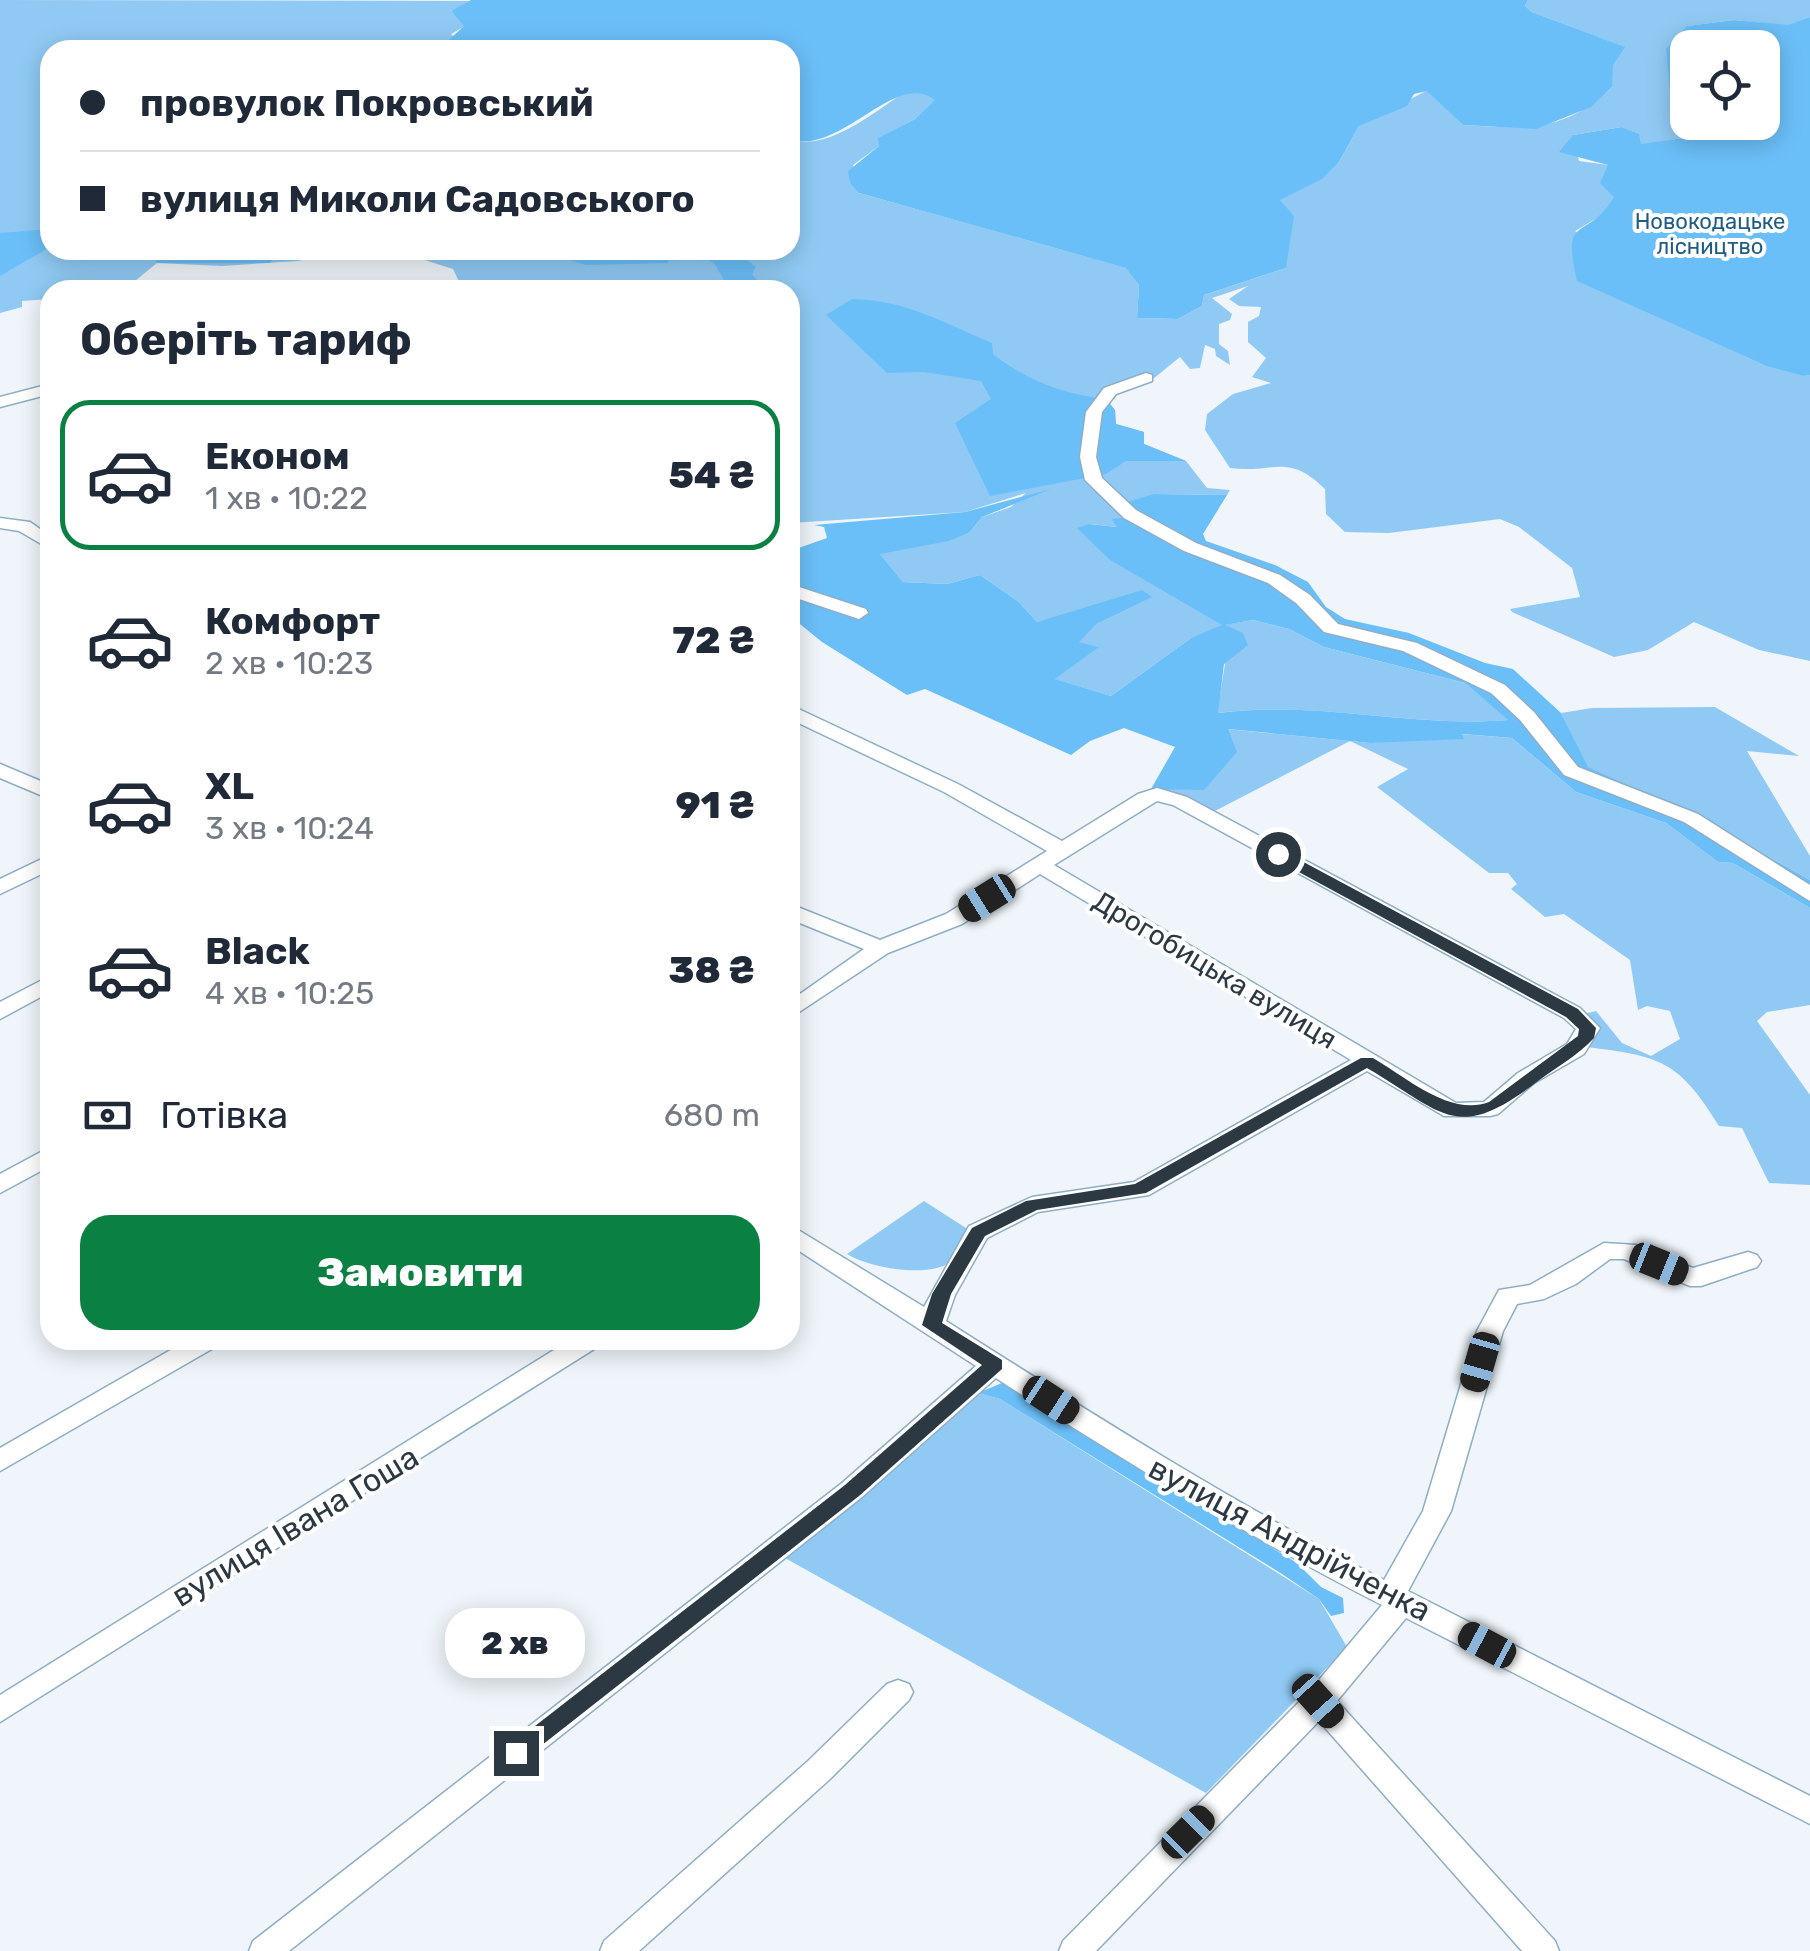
<!DOCTYPE html>
<html lang="uk">
<head>
<meta charset="utf-8">
<style>
  :root { --surface:#fff; --page:#f6f6f7; --text:#1f2937; --muted:#747a83; --line:#e0e1e3; --accent:#0b8043 }
  body { margin:0; font-family:Rubik,sans-serif; background:var(--page); color:var(--text); height:100vh; display:flex; flex-direction:column; font-size:38px; white-space:nowrap }
  * { box-sizing:border-box; margin:0 }
  p { font-size:32px; color:var(--muted) }
  .icon { flex:none; width:55px; height:55px; fill:none; stroke:currentColor; stroke-width:2; stroke-linecap:round; stroke-linejoin:round }
  .map { position:relative; flex:1; overflow:hidden }
  .sheet { position:absolute; left:40px; top:280px; width:760px; height:1070px; display:flex; flex-direction:column; background:var(--surface); border-radius:30px; box-shadow:0 5px 25px #0003 }
  .sheet>* { flex:none }
  .guide { position:absolute; left:40px; top:40px; width:760px; height:220px; border-radius:30px; box-shadow:0 5px 25px #0003; display:grid; align-content:center; height:220px; padding:0 40px; background:var(--surface) }
  .controls { position:absolute; left:1670px; top:30px; display:grid; gap:20px }
  .controls a { display:grid; place-items:center; width:110px; height:110px; border-radius:20px; background:var(--surface); box-shadow:0 5px 25px #0003; font-size:50px }
  .end { position:absolute; width:45px; height:45px; margin:-22px; border:12px solid #2c3943; background:#fff; box-shadow:0 0 0 5px #fff }
  .from { border-radius:50% }
  .bubble { position:absolute; height:70px; border-radius:30px; background:var(--surface); box-shadow:0 5px 25px #0003; font-size:32px; font-weight:800; line-height:70px; text-align:center }
  .car { position:absolute; width:30px; height:60px; margin:-30px -15px; border-radius:12px; box-shadow:0 0 8px 2px #0007; background:linear-gradient(#222 24%,#8ab4d8 0 40%,#222 0 76%,#8ab4d8 0 86%,#222 0) }
  .guide b { display:flex; align-items:center; gap:35px; height:95px; font-size:38px }
  .guide b+b { border-top:2px solid var(--line) }
  .guide i { width:25px; height:25px; background:var(--text) }
  ul { padding:0; list-style:none }
  li { display:flex; align-items:center; gap:30px; height:150px; margin:0 20px 15px; padding:0 20px; border:5px solid transparent; border-radius:30px }
  li div { flex:1 }
  li b { display:block; font-size:38px }
  li em { font-style:normal; font-weight:800 }
  li.on { border-color:var(--accent) }
  li>.icon { width:90px; height:90px; stroke-width:1.5 }
  h2 { padding:0 40px; font-size:45px; line-height:120px }
  .pay { display:flex; align-items:center; gap:25px; height:110px; padding:0 40px; font-size:38px }
  .pay p { margin-inline-start:auto }
  .primary-button { display:flex; gap:20px; margin-top:auto; padding:20px 40px }
  .primary-button a { flex:1; height:115px; border-radius:30px; background:var(--accent); color:#fff; font-size:40px; font-weight:800; line-height:115px; text-align:center }
  .map>svg:first-child { display:block }
  .green { fill:#90caf4 }
  .forest { fill:#6bbff8; fill-rule:evenodd }
  .lines { fill:none; stroke-linecap:round; stroke-linejoin:round }
  .minor-casing { stroke:#8eaec5; stroke-width:3 }
  .minor { fill:#fff; fill-rule:evenodd }
  .route { fill:#2c3943 }
  .labels { text-anchor:middle; dominant-baseline:central; stroke-width:8; stroke-linejoin:round; paint-order:stroke }
  .far-park-label { font-size:22px; fill:#215d83; stroke:#fff }
  .street-label { font-size:28px; fill:#2c3943; stroke:#fff }
  .near-street-label { font-size:32px; fill:#2c3943; stroke:#fff }
</style>
</head>
<body>
<div class="map">
<svg width="1810" height="1951" viewBox="0 0 1810 1951">
  <rect width="100%" height="100%" fill="#eff5fa"/>
  <path class="green" d="M0,0l475,1 -24,10 14,15 -14,8 16,16h-417v200h740v-110c40,11 85,-29 118,-50l17,2 11,8 -21,19 -36,19v8l-26,19 6,28 268,75 12,17 -2,33 41,1 24,-13 2,-11 82,-27 -7,-68 60,-38 20,-36 69,-36 35,35c62,4 101,8 149,-38v-22l12,-18 -92,-35 -7,-6 3,-6h282v17l-22,9 -54,-6 -47,6 -16,77 16,11 1,8 17,1 -21,15 -44,7 -2,-11 -16,-7 -49,8 6,26 29,4 7,32 -11,17 -29,17 229,145 6,-1v286l-51,-11 -65,-28 -46,28 -34,7 -102,-45 -2,-3 70,-12 -8,-29 -53,-41 -19,-8 -111,14 -44,-1 -19,-18 -1,-25c-38,-37 -51,-15 -95,-21l-25,-38 2,-16 26,-20 38,-11 -19,-6 14,-19 -18,-16v-20l11,-6 2,-9 -22,-1 -10,-7 19,-13 -36,12 20,16 -2,6 -11,4v20l9,7 2,14 -14,-9 -1,-7 -10,-4 -5,23 -10,1 -10,-12 -27,22 -47,20 9,11 1,14 28,8v12l42,17 21,27 23,2 -3,5 -73,-1 -14,22 -27,4 5,7 -29,-3 102,82 32,19 30,-5 36,9 35,18 141,36 44,37c-98,8 -192,-20 -292,-7l8,-49 -34,-26 -80,58 -57,-17 44,-32 -20,-5 19,-18 54,-27 -114,25 -18,-20 -39,-27 -33,9 -44,-2 -24,-29 91,-21 12,-15 29,-10 15,-14 -61,19 -175,11v-15l7,-2 -7,-8v-208h-327l-10,-21 -41,-13 -66,-4 -49,9 -75,5 -65,-3 -33,27h-74v9l-28,2v6l-22,6z
    M1715,707l84,49 -52,-5 63,105v24l-118,-66 -105,-47 -26,-54 31,-5z
    M1226,729l144,14 90,-9 52,4 64,54 90,31 52,39 15,1 77,45v97l-43,7 -10,9 53,74v90l-41,-2 -27,-55 -23,-2c-40,-65 -58,-70 -133,-79l10,-11 -12,-22 12,-3 26,32 29,13 29,-17 -10,-28 -23,-5 -9,4 -8,-50 -66,-46 -19,3 -34,-28 6,-5 -9,-11h-19l-112,-86 31,-18 -58,-28 -141,73 -48,-22z
    M924,1201l45,29c-4,9 -7,23 -14,29 -23,21 -85,9 -108,-5z
    M978,1393l22,6 319,200 28,48 -141,146 -421,-235z"/>
  <path class="forest" d="M471,0h1057l-3,6 7,6 93,35 -12,18 -1,22 -21,20 -55,22 -73,-4 -36,-34 -13,3 -7,12 -48,20 -20,36 -17,17 -42,21 14,16 -8,52 -82,27 -2,11 -24,13 -41,-1 2,-33 -13,-17 -267,-75 -9,-10 -2,-12 31,-25 -1,-8 37,-19 20,-19c-40,-31 -92,54 -145,40v-90h-323l-18,-10 15,-14 -13,-15z
    M1810,17v358l-6,1 -37,-10 -190,-85c-16,-70 10,-38 37,-84l-14,-14 8,-18 -49,-13 14,-17 49,-8 17,7 2,10 43,-6 21,-15 57,-1v-74h-74l-1,66 -16,-11 -5,-54 21,-23 47,-6 54,5z
    M50,229v18l-50,29v-43z
    M174,250h107l-11,13h-113l-3,-6z
    M556,250h120l-9,13 -81,2 -35,-11z
    M685,250c28,0 48,-2 71,17l-4,7 13,16h-35l-16,-27z
    M852,299c54,1 92,24 140,44l1,11c33,26 71,41 113,45l9,11 1,14 28,8v12l42,17h-60l-20,13 -116,22 -35,-73 36,-24 -10,-18 -57,-9 -37,1 -61,-58z
    M1051,489l-69,28 -12,15 -21,9 -69,13 23,28 44,2 33,-9 39,27 18,20 105,-32 10,7 -55,27 -18,18 20,5 -44,32 56,17 80,-58 31,-13 -112,-65 -33,-32 12,-4 28,3 -5,-8 27,-3 -12,-14 27,-8 73,1 -24,39 3,7 69,24 33,17 18,25 19,12 64,14 76,30 28,6 48,44 27,54 104,47 118,66v28l-77,-45 -15,-1 -52,-39 -90,-31 -64,-54 -50,-4 2,5 -94,4 -142,-14 9,23 -33,38 -53,-1 24,-42 -51,-19 -34,13 -19,14 -146,-66 -18,6 -85,-53 -32,-26v-65l37,-13 -3,-11 -10,-2 151,-13zM1253,620l36,9 35,18 141,36 43,37c-98,8 -190,-20 -290,-7l6,-49 24,-19 -5,-12 -18,-8z
    M1002,1383l295,180 24,24 22,11 1,15 -13,3 -12,-17 -37,-25 -282,-175 -22,-6z"/>
  <g class="lines">
    <g class="minor-casing">
      <path id="minor" d="M1146,373l6,2v6l-36,13 -14,18 -6,45 6,21 34,32 60,33 84,32 30,20 28,29 79,19 88,42 29,27 44,55 120,47 112,71v16l-126,-79 -120,-47 -44,-55 -29,-27 -88,-42 -79,-19 -28,-29 -28,-20 -84,-32 -60,-33 -39,-38 -5,-23 6,-45 18,-24z
        M50,384v10l-50,13v-10z
        M0,518l30,4 20,14v13l-31,-18 -19,-3z
        M790,584l76,25 2,4 -9,6 -69,-23z
        M790,705l168,79 104,57 76,-47 19,-6 30,9 393,211 20,20 -16,26 -50,29 -36,31 -8,2h-46l-77,-45 -218,124 -111,17 -51,26 -32,57 -9,26c143,91 286,182 438,259l39,-69 54,-180 22,-41 31,-5 74,-42 32,2 57,23 55,-16 9,3 4,6 -4,6 -56,19h-11l-66,-27h-14l-34,25 -32,15 -27,5 -14,27 -52,180 -43,80 402,205v28l-404,-206 -69,83 218,240 4,10h-37l-203,-230 -223,230h-37l4,-10 245,-248 74,-88c-133,-68 -260,-145 -386,-227l-134,119 -573,454h-40l4,-10 589,-458 134,-117 -186,-121v-20l134,82 45,-81 63,-29 102,-15 217,-122 -311,-186 -78,50 -74,29 -98,65v-17l74,-52 -74,-30v-15l90,36 66,-26 101,-63 -103,-59 -154,-73zM1157,801l16,4 391,213 12,11 -9,15 -49,29 -34,29 -28,1 -402,-238z
        M0,764l50,21v14l-50,-21z
        M50,855v15l-50,24v-15z
        M50,976v16l-50,27v-17z
        M50,1147v19l-50,27v-19z
        M188,1340h33l-4,6 -217,125v-23z
        M570,1340h33l-4,6 -599,376v-27z
        M898,1680l11,4 4,8 -4,8 -79,79 -191,172h-39l4,-10 204,-180 79,-77z"/>
    </g>
    <use href="#minor" class="minor"/>
  </g>
  <path class="route" d="M1273,851h10l295,158 18,19 -2,10c-16,17 -37,29 -56,43 -81,62 -92,34 -171,-13l-221,125 -109,17 -52,26 -34,58 -9,29 60,37v9l-143,127 -336,264h-15v-13l337,-262 137,-120 -60,-40 10,-31 40,-66 54,-27 109,-17 226,-126h12c33,19 77,59 116,44l89,-66 1,-7 -13,-12 -293,-159z"/>
  <g class="labels">
    <g class="far-park-label">
      <text x="1710" y="221">Новокодацьке<tspan x="1710" dy="25">лісництво</tspan></text>
    </g>
    <g class="street-label">
      <text transform="translate(1215 970) rotate(31)">Дрогобицька вулиця</text>
    </g>
    <g class="near-street-label">
      <text transform="translate(295 1526) rotate(-31)">вулиця Івана Гоша</text>
      <text transform="translate(1290 1539) rotate(28)">вулиця Андрійченка</text>
    </g>
  </g>
</svg>
<div class="controls">
<a><svg class="icon" aria-label="locate" viewBox="0 0 24 24"><circle cx="12" cy="12" r="6"/><path d="M12 2v4M12 18v4M2 12h4M18 12h4"/></svg></a>
</div>
<i class="end from" style="left:1278px;top:854px"></i>
<i class="end" style="left:516px;top:1753px"></i>
<div class="bubble" style="left:445px;top:1608px;width:140px">2 хв</div>
<i class="car" style="left:987px;top:898px;rotate:238deg"></i>
<i class="car" style="left:1659px;top:1264px;rotate:112deg"></i>
<i class="car" style="left:1480px;top:1362px;rotate:196deg"></i>
<i class="car" style="left:1051px;top:1400px;rotate:123deg"></i>
<i class="car" style="left:1487px;top:1645px;rotate:298deg"></i>
<i class="car" style="left:1318px;top:1701px;rotate:138deg"></i>
<i class="car" style="left:1188px;top:1832px;rotate:45deg"></i>
<div class="guide">
<b><i class="from"></i>провулок Покровський</b>
<b><i></i>вулиця Миколи Садовського</b>
</div>
<section class="sheet">
<h2>Оберіть тариф</h2>
<ul>
<li class="on"><svg class="icon" aria-label="car" viewBox="0 0 24 24"><path d="M5 17H2v-5l4-1 3-4h7l3 4 3 1v5h-3M9 17h6M6 11h13"/><circle cx="7" cy="17" r="2"/><circle cx="17" cy="17" r="2"/></svg><div><b>Економ</b><p>1 хв · 10:22</p></div><em>54 ₴</em></li>
<li><svg class="icon" aria-label="car" viewBox="0 0 24 24"><path d="M5 17H2v-5l4-1 3-4h7l3 4 3 1v5h-3M9 17h6M6 11h13"/><circle cx="7" cy="17" r="2"/><circle cx="17" cy="17" r="2"/></svg><div><b>Комфорт</b><p>2 хв · 10:23</p></div><em>72 ₴</em></li>
<li><svg class="icon" aria-label="car" viewBox="0 0 24 24"><path d="M5 17H2v-5l4-1 3-4h7l3 4 3 1v5h-3M9 17h6M6 11h13"/><circle cx="7" cy="17" r="2"/><circle cx="17" cy="17" r="2"/></svg><div><b>XL</b><p>3 хв · 10:24</p></div><em>91 ₴</em></li>
<li><svg class="icon" aria-label="car" viewBox="0 0 24 24"><path d="M5 17H2v-5l4-1 3-4h7l3 4 3 1v5h-3M9 17h6M6 11h13"/><circle cx="7" cy="17" r="2"/><circle cx="17" cy="17" r="2"/></svg><div><b>Black</b><p>4 хв · 10:25</p></div><em>38 ₴</em></li>
</ul>
<div class="pay"><svg class="icon" aria-label="cash" viewBox="0 0 24 24"><path d="M3 7h18v10H3z"/><circle cx="12" cy="12" r="2"/></svg>Готівка<p>680 m</p></div>
<div class="primary-button"><a>Замовити</a></div>
</section>
</div>
</body>
</html>
